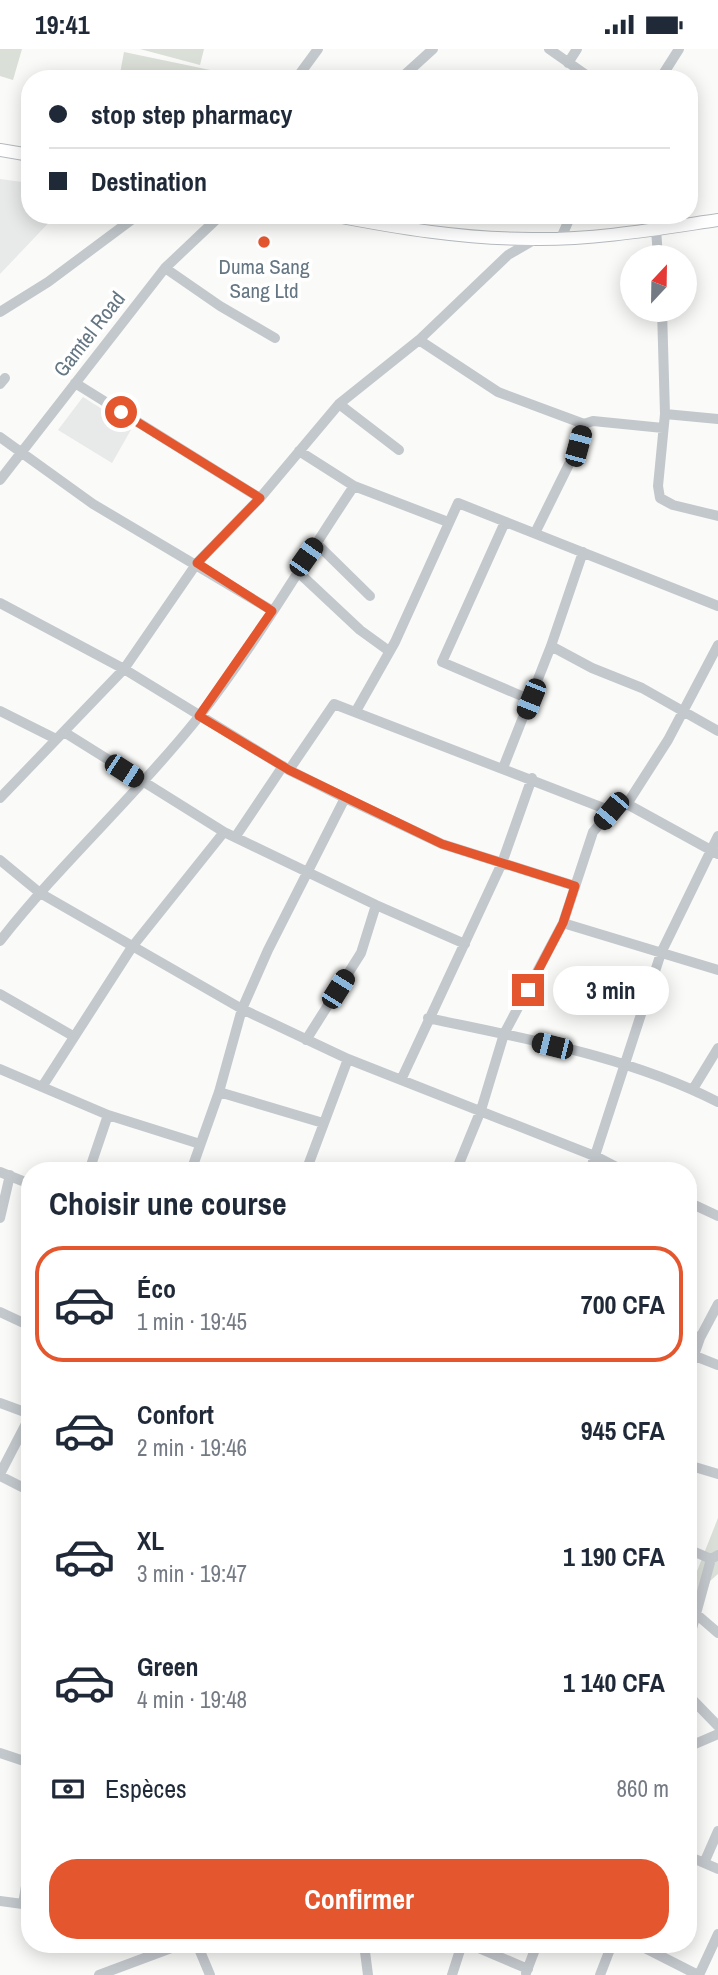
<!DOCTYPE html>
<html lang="fr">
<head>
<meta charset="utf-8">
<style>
  :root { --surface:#fff; --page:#f2f2f3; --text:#1f2937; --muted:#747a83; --line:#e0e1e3; --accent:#e4572e }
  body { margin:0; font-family:"Archivo Narrow",sans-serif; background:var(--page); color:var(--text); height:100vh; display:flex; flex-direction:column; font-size:26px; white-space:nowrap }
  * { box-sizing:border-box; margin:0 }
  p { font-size:23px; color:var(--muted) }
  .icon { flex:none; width:38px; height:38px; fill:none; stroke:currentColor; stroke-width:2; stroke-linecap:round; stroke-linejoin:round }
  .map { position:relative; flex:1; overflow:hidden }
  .panel { position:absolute; left:21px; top:1113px; width:676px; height:791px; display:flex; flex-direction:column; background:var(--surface); border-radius:28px; box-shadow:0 4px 18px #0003 }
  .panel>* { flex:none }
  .top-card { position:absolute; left:21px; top:21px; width:677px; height:154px; border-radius:28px; box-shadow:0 4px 18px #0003; display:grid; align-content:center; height:154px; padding:0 28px; background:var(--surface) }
  .needle { width:46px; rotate:22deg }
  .controls { position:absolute; left:620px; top:196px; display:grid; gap:14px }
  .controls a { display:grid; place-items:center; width:77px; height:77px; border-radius:50%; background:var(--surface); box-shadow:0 4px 18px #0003; font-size:35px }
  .end { position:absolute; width:32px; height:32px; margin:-16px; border:9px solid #e4572e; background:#fff; box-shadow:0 0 0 4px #fff }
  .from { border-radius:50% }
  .bubble { position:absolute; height:49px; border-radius:24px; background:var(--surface); box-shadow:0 4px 18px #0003; font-size:23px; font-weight:700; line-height:49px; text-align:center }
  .car { position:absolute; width:21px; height:42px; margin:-21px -10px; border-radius:9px; box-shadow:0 0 5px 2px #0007; background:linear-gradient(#222 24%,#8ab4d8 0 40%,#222 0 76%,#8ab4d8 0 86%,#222 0) }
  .top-card b { display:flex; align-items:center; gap:24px; height:66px; font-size:26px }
  .top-card b+b { border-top:2px solid var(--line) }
  .top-card i { width:18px; height:18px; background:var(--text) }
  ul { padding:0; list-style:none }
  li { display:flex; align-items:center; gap:21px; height:116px; margin:0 14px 10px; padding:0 14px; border:4px solid transparent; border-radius:28px }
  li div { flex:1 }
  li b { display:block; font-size:26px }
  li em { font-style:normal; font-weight:700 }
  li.active { border-color:var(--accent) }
  li>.icon { width:63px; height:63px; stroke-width:1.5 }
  h2 { padding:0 28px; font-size:32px; line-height:84px }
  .pay { display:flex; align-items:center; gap:18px; height:77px; padding:0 28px; font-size:26px }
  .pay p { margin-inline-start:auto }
  .cta { display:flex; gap:14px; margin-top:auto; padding:14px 28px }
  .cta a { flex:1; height:80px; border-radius:28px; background:var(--accent); color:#fff; font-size:28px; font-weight:700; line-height:80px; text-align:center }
  .status { display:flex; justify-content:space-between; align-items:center; height:49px; padding:0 35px; background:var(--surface); direction:ltr }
  .status svg { height:19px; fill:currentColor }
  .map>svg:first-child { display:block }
  .built { fill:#e8e9e9 }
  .green { fill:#dadfd7 }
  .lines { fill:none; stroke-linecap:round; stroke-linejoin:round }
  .major-casing { stroke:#b5babe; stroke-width:14 }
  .minor { stroke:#c3c8cc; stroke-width:10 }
  .major { stroke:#fff; stroke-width:12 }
  .route { stroke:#e4572e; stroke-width:9 }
  .poi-dot { fill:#e4572e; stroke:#fff; stroke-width:2.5 }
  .labels { text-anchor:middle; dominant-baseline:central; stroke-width:7; stroke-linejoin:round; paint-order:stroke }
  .poi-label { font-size:21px; fill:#657683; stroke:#fff }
  .street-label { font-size:21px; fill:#657683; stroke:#fff }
</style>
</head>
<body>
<div class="status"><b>19:41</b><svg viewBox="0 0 49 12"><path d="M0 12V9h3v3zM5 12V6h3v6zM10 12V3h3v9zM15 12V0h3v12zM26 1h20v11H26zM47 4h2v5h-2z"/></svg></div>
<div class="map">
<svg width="718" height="1926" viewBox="0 0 718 1926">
  <rect width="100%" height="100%" fill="#fafaf8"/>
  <path class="built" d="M0,130l30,4v32h26l-56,59z
    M83,348l49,31 -20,35 -54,-33z"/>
  <path class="green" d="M0,0h22l-9,31 -13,-4z
    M140,0h64l-4,16z
    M124,3l91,19 -2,8h-94z
    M718,1469v56l-8,7 -22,65v-52z"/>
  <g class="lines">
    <g class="major-casing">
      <path id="major" d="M0,101l30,5
        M331,166c67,13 133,24 201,24 62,1 125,-10 186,-19"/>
    </g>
    <path class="minor" d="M549,0l43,30
      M568,14l9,-14
      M296,30l22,-30
      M400,30l33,-30
      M660,30l19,-30
      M656,180l2,28
      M561,189l10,-23
      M165,219l55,38 55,32
      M662,261l3,104 -7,72 2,12 13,7 45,11
      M0,263l48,-30 90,-67
      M419,291l79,52 86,32
      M75,334l185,115
      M0,335l5,-6
      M339,355l60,46
      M665,365l53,5
      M0,388l93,67 180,107
      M299,402l55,35 94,36
      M0,431l165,-212 56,-53
      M505,473l-63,140 89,38
      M535,484l43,-87 6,-22 9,-3 70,7
      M316,494l54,53
      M297,522l63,59 29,21
      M0,554l124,66 165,101 56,28 97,46 133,42
      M551,597l41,22 50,20 76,43
      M0,662l54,27
      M356,662l39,-69 63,-139 260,103
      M64,683l160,100 152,73 89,39
      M503,719l48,-122 32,-94
      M289,721l45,-66 277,107
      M0,749l124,-129 73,-106 63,-65 79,-94 80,-64 89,-85 26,-15
      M627,755l91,50
      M236,787l47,-70
      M0,811l40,33 202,116 106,50 249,98 27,14
      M563,874l155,47
      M0,892c61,-78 135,-144 197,-222 58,-73 105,-156 157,-233
      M0,945l73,42
      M428,969c98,21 200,38 290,84
      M306,991l55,-87 15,-48
      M0,1020l108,46 92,29
      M401,1031l101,-217 30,-85
      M42,1038l90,-140 92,-115
      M693,1040l25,-41
      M219,1043l104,31
      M89,1122l19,-56
      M191,1122l28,-79 23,-83 26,-59 77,-152
      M306,1122l42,-112
      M456,1122l25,-61 23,-76 59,-111 30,-91 18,-21 16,-7 41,-64 50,-95
      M590,1122l71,-218 57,-117
      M0,1123l30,12
      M688,1153l30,14
      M0,1169l10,-43
      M0,1263l30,14
      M688,1284l12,5
      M695,1307l23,9
      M688,1323l12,-34 18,-34
      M0,1354l30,11
      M688,1416l30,9
      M0,1425l30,-58
      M0,1427l30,15
      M688,1500l23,10 7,-4
      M695,1564l23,20
      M688,1594l23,-84
      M688,1646l30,31
      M688,1698l30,-13
      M0,1704l30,10
      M688,1807l30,13
      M704,1814l14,-32
      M0,1852l30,4
      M23,1855l7,-42
      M197,1895l13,31
      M364,1895l4,31
      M469,1895l59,25
      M637,1895l61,31
      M526,1924l11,-29
      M99,1926l83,-31
      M452,1926l10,-31
      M600,1926l12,-31
      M699,1926l19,-41"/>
    <use href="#major" class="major"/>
  </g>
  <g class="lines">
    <path class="route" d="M121,363l139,86 -63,65 75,48 -73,105 90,54 153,74 133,42 -12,37 -35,67"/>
  </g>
  <circle class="poi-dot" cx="264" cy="193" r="7"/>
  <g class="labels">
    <g class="poi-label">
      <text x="264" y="217">Duma Sang<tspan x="264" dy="24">Sang Ltd</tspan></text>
    </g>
    <g class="street-label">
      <text transform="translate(89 285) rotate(-52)">Gamtel Road</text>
    </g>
  </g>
</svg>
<div class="controls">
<a><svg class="needle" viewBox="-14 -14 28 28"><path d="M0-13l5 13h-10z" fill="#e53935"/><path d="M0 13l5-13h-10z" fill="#747a83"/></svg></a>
</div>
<i class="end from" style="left:121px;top:363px"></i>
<i class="end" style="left:528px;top:941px"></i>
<div class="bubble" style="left:553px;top:917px;width:116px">3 min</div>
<i class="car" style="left:578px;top:397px;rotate:15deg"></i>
<i class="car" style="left:306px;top:508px;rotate:35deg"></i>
<i class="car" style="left:531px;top:650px;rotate:202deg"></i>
<i class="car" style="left:124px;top:722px;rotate:123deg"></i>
<i class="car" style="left:611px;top:762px;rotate:220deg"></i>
<i class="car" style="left:338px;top:940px;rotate:32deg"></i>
<i class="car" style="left:552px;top:997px;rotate:284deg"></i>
<div class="top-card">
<b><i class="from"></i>stop step pharmacy</b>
<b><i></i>Destination</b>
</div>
<section class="panel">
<h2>Choisir une course</h2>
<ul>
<li class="active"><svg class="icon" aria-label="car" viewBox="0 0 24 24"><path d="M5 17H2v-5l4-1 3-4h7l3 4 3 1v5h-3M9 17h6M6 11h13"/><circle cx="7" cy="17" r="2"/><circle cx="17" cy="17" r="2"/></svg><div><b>Éco</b><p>1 min · 19:45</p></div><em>700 CFA</em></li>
<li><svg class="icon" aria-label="car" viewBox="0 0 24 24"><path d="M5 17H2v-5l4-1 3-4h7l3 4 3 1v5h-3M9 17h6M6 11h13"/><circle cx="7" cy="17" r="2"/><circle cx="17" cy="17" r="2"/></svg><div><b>Confort</b><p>2 min · 19:46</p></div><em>945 CFA</em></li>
<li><svg class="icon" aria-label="car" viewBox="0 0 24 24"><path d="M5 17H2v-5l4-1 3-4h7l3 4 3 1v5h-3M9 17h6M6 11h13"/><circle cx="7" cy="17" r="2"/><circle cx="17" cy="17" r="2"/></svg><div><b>XL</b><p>3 min · 19:47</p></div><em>1 190 CFA</em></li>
<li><svg class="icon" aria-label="car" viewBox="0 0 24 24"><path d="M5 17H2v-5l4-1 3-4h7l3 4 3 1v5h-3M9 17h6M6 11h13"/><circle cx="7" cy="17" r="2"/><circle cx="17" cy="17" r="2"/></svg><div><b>Green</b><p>4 min · 19:48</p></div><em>1 140 CFA</em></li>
</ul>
<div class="pay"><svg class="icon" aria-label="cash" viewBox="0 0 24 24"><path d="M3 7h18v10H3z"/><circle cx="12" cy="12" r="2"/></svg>Espèces<p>860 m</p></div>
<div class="cta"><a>Confirmer</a></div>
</section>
</div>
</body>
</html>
